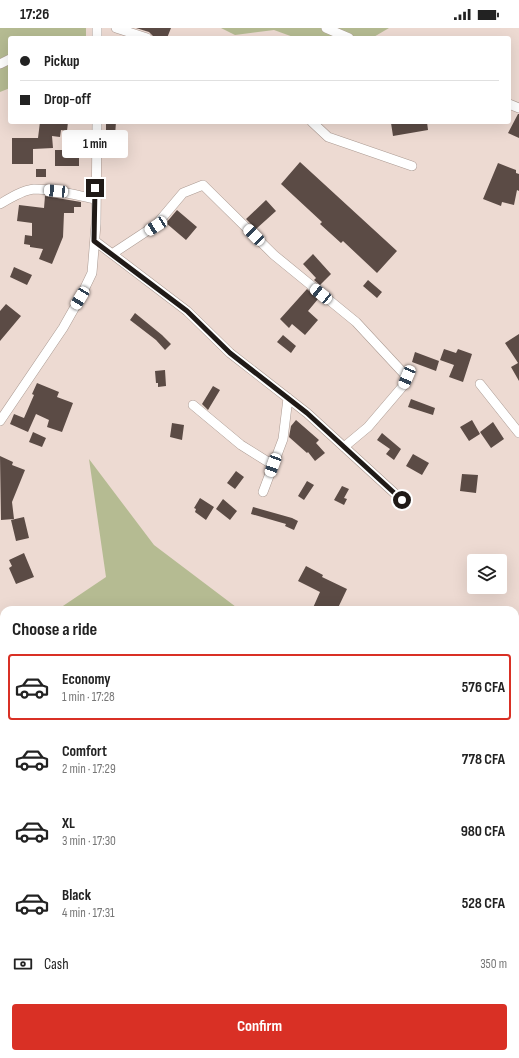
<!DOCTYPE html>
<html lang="en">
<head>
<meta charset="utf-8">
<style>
  :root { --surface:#fff; --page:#f6f6f6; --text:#222; --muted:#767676; --line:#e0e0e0; --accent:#d93025 }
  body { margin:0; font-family:"Sofia Sans Condensed",sans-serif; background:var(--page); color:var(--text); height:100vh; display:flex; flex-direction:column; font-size:15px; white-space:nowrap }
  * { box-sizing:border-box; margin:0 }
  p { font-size:13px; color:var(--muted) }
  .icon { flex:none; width:22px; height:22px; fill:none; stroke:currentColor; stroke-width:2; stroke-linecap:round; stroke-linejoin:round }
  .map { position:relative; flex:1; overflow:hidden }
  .details { position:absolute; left:0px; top:578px; width:519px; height:452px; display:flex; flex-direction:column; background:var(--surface); border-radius:12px 12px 0 0; box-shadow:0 4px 16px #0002 }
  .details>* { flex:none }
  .banner { position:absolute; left:8px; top:8px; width:503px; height:88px; border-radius:4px; box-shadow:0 4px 16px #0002; display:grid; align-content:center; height:88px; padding:0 12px; background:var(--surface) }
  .buttons { position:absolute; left:467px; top:526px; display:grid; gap:8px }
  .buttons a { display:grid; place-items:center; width:40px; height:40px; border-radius:4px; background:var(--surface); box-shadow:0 4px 16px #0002; font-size:20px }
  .end { position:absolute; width:18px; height:18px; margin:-9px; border:5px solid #201a17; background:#fff; box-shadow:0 0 0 2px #fff }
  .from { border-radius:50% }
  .bubble { position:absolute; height:28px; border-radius:4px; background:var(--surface); box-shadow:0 4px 16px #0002; font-size:13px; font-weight:700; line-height:28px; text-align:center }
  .car { position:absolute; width:12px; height:24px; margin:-12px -6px; border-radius:5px; box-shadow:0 0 3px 1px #0007; background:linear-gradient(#fff 24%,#345 0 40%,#fff 0 76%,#345 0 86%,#fff 0) }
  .banner b { display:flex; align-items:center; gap:14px; height:38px; font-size:15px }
  .banner b+b { border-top:1px solid var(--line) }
  .banner i { width:10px; height:10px; background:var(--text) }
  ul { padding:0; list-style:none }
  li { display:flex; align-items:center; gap:12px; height:66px; margin:0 8px 6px; padding:0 4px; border:2px solid transparent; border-radius:4px }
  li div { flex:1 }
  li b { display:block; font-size:15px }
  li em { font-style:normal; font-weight:700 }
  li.active { border-color:var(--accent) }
  li>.icon { width:36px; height:36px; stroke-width:1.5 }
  h2 { padding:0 12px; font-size:18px; line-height:48px }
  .pay { display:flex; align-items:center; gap:10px; height:44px; padding:0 12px; font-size:15px }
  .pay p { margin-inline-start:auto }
  .cta { display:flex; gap:8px; margin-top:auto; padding:8px 12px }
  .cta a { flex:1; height:46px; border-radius:4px; background:var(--accent); color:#fff; font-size:16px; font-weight:700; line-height:46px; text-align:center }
  .status { display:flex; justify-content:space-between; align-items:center; height:28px; padding:0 20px; background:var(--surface); direction:ltr }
  .status svg { height:11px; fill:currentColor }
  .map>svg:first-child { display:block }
  .green { fill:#b5bb92 }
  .building { fill:#5b4b45 }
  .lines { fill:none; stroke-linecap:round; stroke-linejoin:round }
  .street-casing { stroke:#ab9a92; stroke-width:10 }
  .street { stroke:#fff; stroke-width:9 }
  .route { stroke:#201a17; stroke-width:5 }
</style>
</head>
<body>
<div class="status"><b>17:26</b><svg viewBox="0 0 49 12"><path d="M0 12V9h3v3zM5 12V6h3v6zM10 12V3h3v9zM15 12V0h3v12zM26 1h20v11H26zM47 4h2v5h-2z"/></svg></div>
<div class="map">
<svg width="519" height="1030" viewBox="0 0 519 1030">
  <rect width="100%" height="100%" fill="#eddad2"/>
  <path class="green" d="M0,0h86v10h-76v50l-10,4z
    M221,0h168l-17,10h-76l-22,-8 -39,5z
    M89,431l65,86 86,65h-183l49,-33z
    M515,667l4,1v362h-184l4,-4h176z
    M0,841l4,1v184h135l-1,4h-138z"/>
  <path class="building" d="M136,0h35l-4,10h-12l-6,-6z
    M518,86h1v24l-11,-5z
    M40,94h28l-1,9 -6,-1 -1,7 -8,-1 1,12 -20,1v15h-21v-26h26z
    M106,94h10l-2,27 -7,-1v-6h-1z
    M395,94h32l1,8 -35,6 -2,-13z
    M55,122h12v5h12v11h-24z
    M300,134l97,89 -20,22 -34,-32 -2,2 -21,-19 2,-2 -41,-38z
    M498,135l18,7v3l3,1v17l-2,-1 -3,15 -12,-3 -1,4 -18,-7z
    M36,141h10v8h-10z
    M45,168l36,6v5h-7v6h-10l-1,24 -11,27 -13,-5 4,-10 -13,-2v-2l-6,-1 1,-9 7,1v-13l-15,-2 2,-16 25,3z
    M266,172l10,11 -20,18 -10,-10z
    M177,182l20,17 -11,13 -20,-17z
    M313,226l18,20 -11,11 -6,-5 2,-2 -13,-14z
    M14,239l18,8 -5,10 -17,-8z
    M368,252l14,12 -5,6 -14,-12z
    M307,261l11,10 -10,12 10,9 -13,15 -13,-11 -3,4 -9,-9z
    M6,276l15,12 -21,25v-30z
    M135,285l27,22 9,9 -6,6 -9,-10 -26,-20z
    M519,306v47l-8,-14 7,-4 -13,-20z
    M283,307l13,11 -5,7 -14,-11z
    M444,321l12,4 2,-4 14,5 -9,28 -14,-5 5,-12 -14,-5z
    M415,324l24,9 -3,10 -24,-9z
    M165,342l1,16 -8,1v-4h-2l-1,-12z
    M37,355l22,9 -2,5 16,6 -11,29 -15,-5 2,-7 -13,-6 -8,18 -18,-8 4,-10 10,4 10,-23 -2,-1z
    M213,358l7,4 -12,20 -6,-6z
    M411,371l24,9 -2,7 -25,-8z
    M296,392l23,20 -3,3 9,10 -10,8 -7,-9 -1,1 -18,-16 2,-11z
    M472,392l8,14 -11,7 -9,-14z
    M493,394l11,17 -13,9 -11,-16z
    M172,395l12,2 -2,15 -12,-3z
    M33,404l13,6 -4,9 -13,-5z
    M382,405l19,16 -7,11 -8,-6 4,-5 -13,-9z
    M413,426l16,9 -7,12 -16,-9z
    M0,428l13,6 -1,3 13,5 -13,32 2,17 -13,1z
    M236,443l8,6 -9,12 -8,-6z
    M462,446l16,1 -2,18 -16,-2z
    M307,453l7,4 -10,15 -6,-4z
    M342,458l7,3 -5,9 3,1 -3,6 -10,-5z
    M200,470l14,9 -8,13 -11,-8 1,-3 -2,-1z
    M223,471l14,12 -7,9 -14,-11z
    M253,479l39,11 6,3 -4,9 -9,-4 1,-2 -35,-10z
    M24,489l5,21 -13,3 -5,-21z
    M24,525l10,24 -18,7 -7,-16 3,-2 -3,-6z
    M306,538l17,9 -1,2 25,12 -10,21h-25l8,-18 -22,-11z"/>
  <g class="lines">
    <g class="street-casing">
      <path id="street" d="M97,0v10
        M116,0l31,10
        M326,0l23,10
        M0,36l10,-5
        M509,76l10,4
        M312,94l16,15 84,29
        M0,176c10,-6 23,-14 34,-15 20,0 42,6 61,10
        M95,213l92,70 43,42 77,60 95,87
        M112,226l44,-29 27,-32 20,-8 71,70 82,67 51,55 -4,9 -35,41 -24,20
        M480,356l39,49
        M193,377l48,40 32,20
        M0,393l63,-93 17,-30 12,-25 4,-49 1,-102
        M263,464l20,-53 5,-41
        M0,631l1,5 3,6
        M515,863h4
        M0,1002l4,-4
        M88,1026l2,4
        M365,1026v4"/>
    </g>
    <use href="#street" class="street"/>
  </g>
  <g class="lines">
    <path class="route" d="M95,160l-1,53 93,70 43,42 77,60 95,87"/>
  </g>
</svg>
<div class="buttons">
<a><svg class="icon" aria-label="layers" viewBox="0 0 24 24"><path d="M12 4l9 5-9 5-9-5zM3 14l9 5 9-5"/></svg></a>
</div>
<i class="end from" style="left:402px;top:472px"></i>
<i class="end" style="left:95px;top:160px"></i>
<div class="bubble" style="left:62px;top:102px;width:66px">1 min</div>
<i class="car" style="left:56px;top:163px;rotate:275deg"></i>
<i class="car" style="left:156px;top:198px;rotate:237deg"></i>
<i class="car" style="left:254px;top:207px;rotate:315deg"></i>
<i class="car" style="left:321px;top:266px;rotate:309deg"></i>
<i class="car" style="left:80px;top:270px;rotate:211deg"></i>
<i class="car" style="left:407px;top:349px;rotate:203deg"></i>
<i class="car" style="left:273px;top:437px;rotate:200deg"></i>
<div class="banner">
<b><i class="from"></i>Pickup</b>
<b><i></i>Drop-off</b>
</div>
<section class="details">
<h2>Choose a ride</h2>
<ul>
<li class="active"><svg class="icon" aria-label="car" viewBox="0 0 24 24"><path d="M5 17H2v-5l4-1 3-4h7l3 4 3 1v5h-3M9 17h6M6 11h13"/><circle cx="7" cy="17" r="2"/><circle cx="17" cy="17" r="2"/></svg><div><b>Economy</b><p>1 min · 17:28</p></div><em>576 CFA</em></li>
<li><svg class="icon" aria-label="car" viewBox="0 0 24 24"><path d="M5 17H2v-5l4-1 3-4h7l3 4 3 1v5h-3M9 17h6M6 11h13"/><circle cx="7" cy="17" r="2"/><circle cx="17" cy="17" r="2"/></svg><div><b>Comfort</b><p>2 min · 17:29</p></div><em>778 CFA</em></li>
<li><svg class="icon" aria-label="car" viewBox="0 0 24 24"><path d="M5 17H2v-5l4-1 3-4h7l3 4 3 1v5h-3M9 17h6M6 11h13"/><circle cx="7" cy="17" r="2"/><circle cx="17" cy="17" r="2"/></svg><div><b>XL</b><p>3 min · 17:30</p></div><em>980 CFA</em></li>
<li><svg class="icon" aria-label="car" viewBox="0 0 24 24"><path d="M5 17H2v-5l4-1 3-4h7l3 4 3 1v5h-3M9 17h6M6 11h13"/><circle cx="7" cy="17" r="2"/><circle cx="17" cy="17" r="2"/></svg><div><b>Black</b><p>4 min · 17:31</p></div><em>528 CFA</em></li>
</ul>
<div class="pay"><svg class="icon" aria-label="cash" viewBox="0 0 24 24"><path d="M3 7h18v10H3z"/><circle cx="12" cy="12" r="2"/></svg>Cash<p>350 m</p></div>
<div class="cta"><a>Confirm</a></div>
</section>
</div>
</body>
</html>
